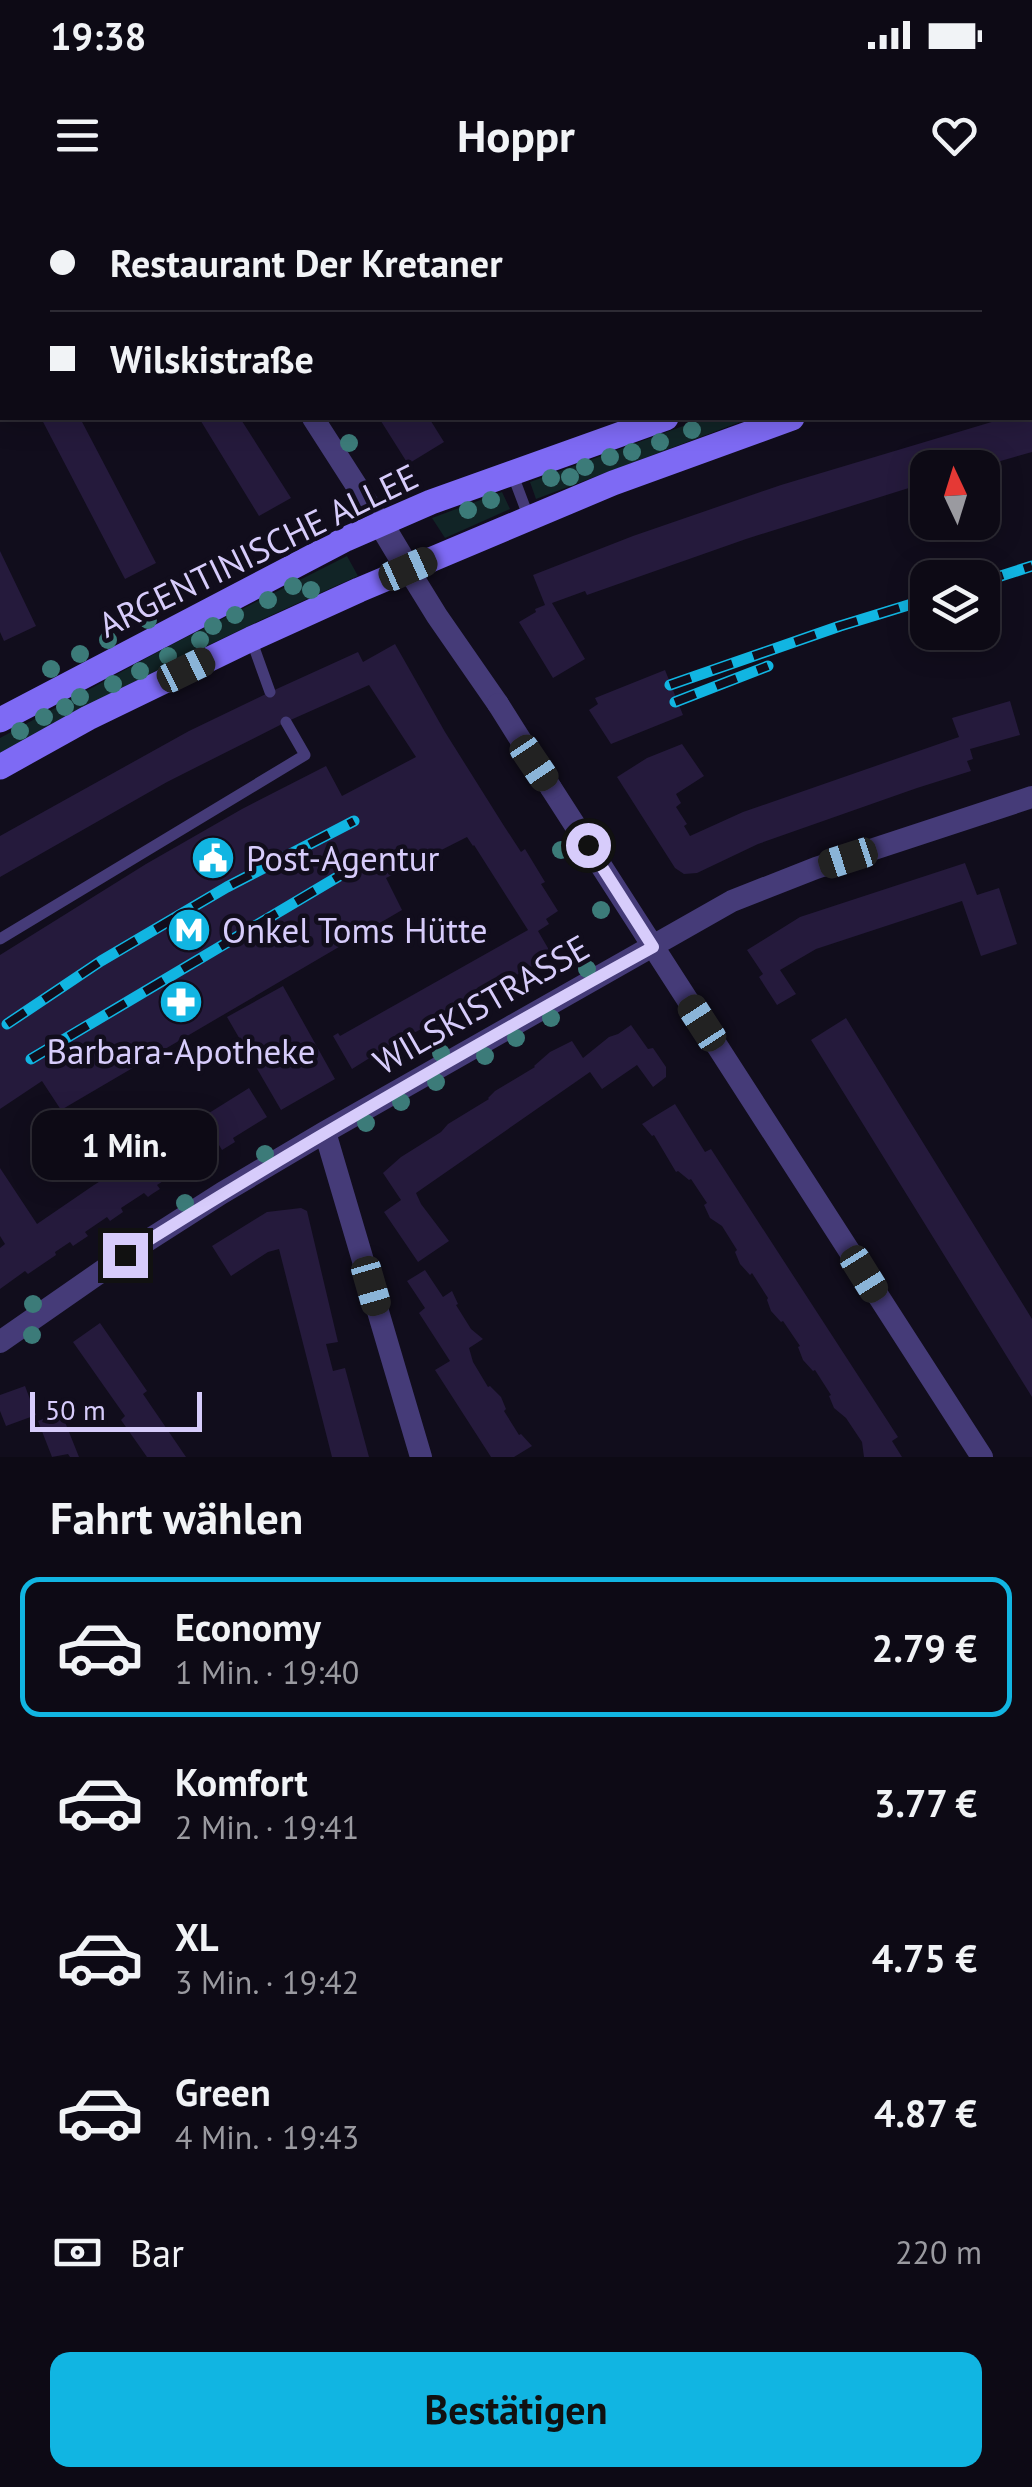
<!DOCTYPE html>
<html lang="de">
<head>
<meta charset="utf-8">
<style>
  :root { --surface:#0d0a15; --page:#1b1822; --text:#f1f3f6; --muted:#9a9aa0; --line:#2d2b34; --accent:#11b5e2 }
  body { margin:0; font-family:"PT Sans",sans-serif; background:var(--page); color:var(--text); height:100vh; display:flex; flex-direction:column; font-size:38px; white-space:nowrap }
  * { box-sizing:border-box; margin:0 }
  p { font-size:32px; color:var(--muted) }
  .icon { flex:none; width:55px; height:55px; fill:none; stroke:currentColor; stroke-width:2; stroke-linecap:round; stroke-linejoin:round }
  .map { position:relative; height:1257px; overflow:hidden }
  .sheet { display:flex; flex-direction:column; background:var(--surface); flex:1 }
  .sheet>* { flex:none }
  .hud { position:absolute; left:0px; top:0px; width:1032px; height:220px; box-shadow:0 5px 25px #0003,0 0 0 2px var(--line); display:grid; align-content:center; height:220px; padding:0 50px; background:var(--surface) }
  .needle { width:65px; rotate:356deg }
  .controls { position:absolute; left:910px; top:250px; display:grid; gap:20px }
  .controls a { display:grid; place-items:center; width:90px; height:90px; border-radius:20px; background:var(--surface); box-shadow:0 5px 25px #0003,0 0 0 2px var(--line); font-size:50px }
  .scale { position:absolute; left:30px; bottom:25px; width:172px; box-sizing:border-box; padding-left:10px; border:5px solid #d7ccfb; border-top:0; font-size:28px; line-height:35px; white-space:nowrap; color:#d7ccfb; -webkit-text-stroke:8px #110d1c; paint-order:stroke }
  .end { position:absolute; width:45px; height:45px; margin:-22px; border:12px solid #d7ccfb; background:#111; box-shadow:0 0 0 5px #111 }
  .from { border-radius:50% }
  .bubble { position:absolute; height:70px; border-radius:20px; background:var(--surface); box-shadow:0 5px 25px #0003,0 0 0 2px var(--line); font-size:32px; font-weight:700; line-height:70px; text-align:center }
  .car { position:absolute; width:30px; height:60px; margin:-30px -15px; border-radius:12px; box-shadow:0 0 8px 2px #0007; background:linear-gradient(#222 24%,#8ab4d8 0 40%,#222 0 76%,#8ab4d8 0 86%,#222 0) }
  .hud b { display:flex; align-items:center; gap:35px; height:95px; font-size:38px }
  .hud b+b { border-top:2px solid var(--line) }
  .hud i { width:25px; height:25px; background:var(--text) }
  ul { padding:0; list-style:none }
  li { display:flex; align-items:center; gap:30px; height:140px; margin:0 20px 15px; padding:0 30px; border:5px solid transparent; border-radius:20px }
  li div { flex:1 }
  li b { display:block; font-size:38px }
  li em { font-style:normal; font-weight:700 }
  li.active { border-color:var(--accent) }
  li>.icon { width:90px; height:90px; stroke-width:1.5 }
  h2 { padding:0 50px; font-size:45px; line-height:120px }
  .pay { display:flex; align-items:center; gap:25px; height:110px; padding:0 50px; font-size:38px }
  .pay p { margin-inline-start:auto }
  .primary-button { display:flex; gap:20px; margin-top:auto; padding:20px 50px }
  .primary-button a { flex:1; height:115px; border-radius:20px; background:var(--accent); color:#111; font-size:40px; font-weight:700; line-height:115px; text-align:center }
  .status { display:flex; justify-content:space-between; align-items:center; height:70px; padding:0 50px; background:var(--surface); direction:ltr }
  .status svg { height:28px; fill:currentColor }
  header { display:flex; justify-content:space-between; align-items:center; height:130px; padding:0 50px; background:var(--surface); font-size:45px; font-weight:700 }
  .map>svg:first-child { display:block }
  .green { fill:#112426 }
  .building { fill:#251a3c }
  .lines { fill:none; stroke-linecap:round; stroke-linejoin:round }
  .service { stroke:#453b78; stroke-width:11 }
  .minor { stroke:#453b78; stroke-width:22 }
  .tertiary { stroke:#453b78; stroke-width:25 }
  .secondary { stroke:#7e6af4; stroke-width:25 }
  .rail-casing { stroke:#11b5e2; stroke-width:11 }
  .rail { stroke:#110d1c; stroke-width:8; stroke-dasharray:22; stroke-linecap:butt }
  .minor-bridge { stroke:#453b78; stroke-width:22 }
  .tree { fill:#3c7b79 }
  .route { stroke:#d7ccfb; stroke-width:12 }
  .labels { text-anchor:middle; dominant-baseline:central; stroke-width:9; stroke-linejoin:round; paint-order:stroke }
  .street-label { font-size:35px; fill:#d7ccfb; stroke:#110d1c }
  .poi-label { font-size:35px; fill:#d7ccfb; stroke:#110d1c; text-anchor:start }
</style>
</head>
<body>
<div class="status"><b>19:38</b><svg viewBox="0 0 49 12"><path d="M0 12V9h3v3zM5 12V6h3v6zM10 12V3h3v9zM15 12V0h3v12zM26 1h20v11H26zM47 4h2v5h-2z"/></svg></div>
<header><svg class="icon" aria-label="menu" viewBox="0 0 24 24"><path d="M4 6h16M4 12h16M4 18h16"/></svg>Hoppr<svg class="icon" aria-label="heart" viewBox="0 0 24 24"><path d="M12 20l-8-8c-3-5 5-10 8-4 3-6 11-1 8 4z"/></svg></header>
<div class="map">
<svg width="1032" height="1257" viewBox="0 0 1032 1257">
  <rect width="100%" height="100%" fill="#110d1c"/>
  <path class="green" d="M705,218h46l-215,81 -6,-17z
    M502,292l8,17 -65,29 -13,-20z
    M347,356l11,20c-122,54 -242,112 -358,178v-16l167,-91z"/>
  <path class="building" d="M41,218h39l76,145 -31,16z
    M199,218h41l51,80 -32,18z
    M379,218h50l15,24 -36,22z
    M1005,218h27v34l-56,16h-48v14l-182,57 -159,56 -2,-4 -33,12 33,56 -32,19 -34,-56 17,-10 -1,-3 10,-4 -12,-30 100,-39 148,-51z
    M0,351l36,75 -32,15 -4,-9z
    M395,444l50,88 59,94 17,26 4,-3 20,33 -4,2 17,27 -12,8 3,5 -11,7 14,24 -37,21 2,5 -14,7 -3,-4 -25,15 2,5 -13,7 -3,-4 -24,13 2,4 -13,8 -3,-4 -24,13 3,5 -15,8 -3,-5 -32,20 -19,-33 5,-3 2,3 188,-106 -54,-85 -1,1 -6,-9 -81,41 16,32 -341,200 -19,-29 -42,28v-154l146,-91 96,-55 84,-43 16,30 74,-39 -47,-72 -83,37 -119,60 -167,95v-41l189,-105 81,-39 88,-40 5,10z
    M665,470l18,45 -72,29 -22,-34 9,-6 -3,-6z
    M1010,501l10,34 -50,14 3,10 -6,2 4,10 -54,17 -159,56 -61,29 -13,1 -9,-6 -58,-91 30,-19 35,-14 22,32 -28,18 5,9 -5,4 11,17 -3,2 6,10 53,-24 216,-75 -7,-19z
    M965,663l12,32 22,-7 18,56 -36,12 -19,-55 -146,48 -36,21 16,24 -19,11 -18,-28 4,-3 -16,-24 53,-33z
    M283,786l52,93 -54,31 -54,-93z
    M846,818l186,301v78l-221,-357z
    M631,825l17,24 5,-1 13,19v10l-13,10 -16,-22 -35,24 -12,-17 -174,121 5,11 28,37 -31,21 -34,-50 17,-12 -18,-27 18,-16 40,-25 7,-8 41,-25 -1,-1 7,-7 40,-24 -1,-1 16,-14 22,-11 11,17 26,-21 9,-3z
    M249,888l18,29 -34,21 2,4 -13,8 -3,-5 -24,16 3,4 -7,5 -6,4 -3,-5 -25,16 3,4 -8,5 -4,3 -4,-4 -23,15 2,4 -13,9 -3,-4 -22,15 3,4 -15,10 -3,-4 -15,10 1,3 -28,19 -3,-3 -25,18v-41l5,-4 -5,-8v-68l37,56 57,-39z
    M675,904l30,48 6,-3 187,288 -6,4 10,16h-38l-2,-15 -16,-24 -12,-10 -5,-12 2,-1 -16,-25 -2,1 -10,-11 -5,-13 2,-1 -17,-25 -2,1 -10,-11 -4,-11 1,-2 -16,-25 -2,2 -10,-11 -5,-12 2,-2 -15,-24 -12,-8 -6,-13 3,-2 -16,-24 -2,1 -11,-9 -2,1 -22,-37 -2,1 -10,-12z
    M301,1008l6,3 31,131 -12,2 7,27 12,-3 24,89h-37l-53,-208 -11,3 -37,24 -19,-30 55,-34z
    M425,1070l18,27 9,-6 6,13 -2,1 15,24 12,10 -14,9 4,14 15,25 2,-1 11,11 5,12 -2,2 15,24 2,-1 11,12 -18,11h-23l-56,-87 15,-9 -31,-48 6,-5 -18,-27z
    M100,1123l47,68 -4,3 43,63h-39l-26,-37 4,-4 -52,-74z
    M25,1186l11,29 -30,11 -6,-15v-16z
    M61,1212l18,45h-9l-2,-3 -16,3 -14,-36z"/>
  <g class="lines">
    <path class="service" d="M512,273l17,45
      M251,439l19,53
      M0,739l305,-184 -19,-33"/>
    <path class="minor" d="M163,0l2,2
      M258,2l5,-2
      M313,218l68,106
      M408,369l29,47 61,88
      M551,588l431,669
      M325,932l96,325
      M0,1142l125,-87 97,-62 103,-61 407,-231 84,-33 216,-71"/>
    <path class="tertiary" d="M381,324l27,45"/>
    <path class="secondary" d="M1030,104l2,-1
      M1030,146h2
      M0,520l346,-181 85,-37 235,-84
      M0,567l88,-49 163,-79 108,-49 254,-107 179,-65"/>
    <g class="rail-casing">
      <path id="rail" d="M982,382l50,-16
        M670,485l170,-59 88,-27
        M675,502l93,-36
        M7,824l94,-63 126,-74 127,-66
        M31,859l342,-203"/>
    </g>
    <use href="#rail" class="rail"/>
    <path class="minor-bridge" d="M498,504l53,84"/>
  </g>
  <g class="tree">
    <circle cx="692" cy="230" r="9"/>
    <circle cx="660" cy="242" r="9"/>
    <circle cx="349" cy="243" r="9"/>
    <circle cx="632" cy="252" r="9"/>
    <circle cx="610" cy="257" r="9"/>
    <circle cx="585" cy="267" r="9"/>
    <circle cx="570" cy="277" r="9"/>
    <circle cx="551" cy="278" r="9"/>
    <circle cx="491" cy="300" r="9"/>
    <circle cx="468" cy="310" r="9"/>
    <circle cx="293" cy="386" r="9"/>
    <circle cx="311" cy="390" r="9"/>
    <circle cx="268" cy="400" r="9"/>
    <circle cx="235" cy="415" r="9"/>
    <circle cx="148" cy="420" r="9"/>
    <circle cx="213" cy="426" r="9"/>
    <circle cx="108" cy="440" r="9"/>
    <circle cx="200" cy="440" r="9"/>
    <circle cx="80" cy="454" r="9"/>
    <circle cx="168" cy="456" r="9"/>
    <circle cx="51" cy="469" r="9"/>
    <circle cx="140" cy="471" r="9"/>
    <circle cx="113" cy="484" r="9"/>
    <circle cx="80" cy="497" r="9"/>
    <circle cx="65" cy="507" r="9"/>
    <circle cx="44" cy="517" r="9"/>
    <circle cx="20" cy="531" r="9"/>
    <circle cx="561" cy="650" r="9"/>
    <circle cx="601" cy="710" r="9"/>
    <circle cx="587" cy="769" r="9"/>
    <circle cx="551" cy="818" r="9"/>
    <circle cx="516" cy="838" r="9"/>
    <circle cx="441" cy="853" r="9"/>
    <circle cx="485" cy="856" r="9"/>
    <circle cx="436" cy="882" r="9"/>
    <circle cx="401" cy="902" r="9"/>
    <circle cx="366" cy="923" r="9"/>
    <circle cx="265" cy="954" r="9"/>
    <circle cx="185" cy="1003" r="9"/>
    <circle cx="139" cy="1060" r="9"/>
    <circle cx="33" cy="1104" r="9"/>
    <circle cx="32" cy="1135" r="9"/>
  </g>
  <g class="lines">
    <path class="route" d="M125,1055c172,-109 350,-210 528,-308l-65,-102"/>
  </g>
  <defs>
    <g id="civic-disc" transform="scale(2.25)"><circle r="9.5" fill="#11b5e2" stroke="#110d1c"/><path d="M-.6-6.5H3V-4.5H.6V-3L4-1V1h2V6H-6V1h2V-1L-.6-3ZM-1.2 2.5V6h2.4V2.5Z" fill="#fff"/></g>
    <g id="metro-disc" transform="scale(2.25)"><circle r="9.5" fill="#11b5e2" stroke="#110d1c"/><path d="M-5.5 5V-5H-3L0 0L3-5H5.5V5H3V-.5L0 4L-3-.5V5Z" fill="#fff"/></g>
    <g id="pharmacy-disc" transform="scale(2.25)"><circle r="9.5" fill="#11b5e2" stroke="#110d1c"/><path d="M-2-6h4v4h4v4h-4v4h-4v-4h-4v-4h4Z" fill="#fff"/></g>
  </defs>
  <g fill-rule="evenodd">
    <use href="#civic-disc" x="213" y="658"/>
    <use href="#metro-disc" x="189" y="730"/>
    <use href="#pharmacy-disc" x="181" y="802"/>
  </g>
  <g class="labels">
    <g class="street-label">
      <text transform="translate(258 350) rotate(-26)">ARGENTINISCHE ALLEE</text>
      <text transform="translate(481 804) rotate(-30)">WILSKISTRASSE</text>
    </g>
    <g class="poi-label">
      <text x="246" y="658">Post-Agentur</text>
      <text x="222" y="730">Onkel Toms Hütte</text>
      <text x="181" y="851" text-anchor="middle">Barbara-Apotheke</text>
    </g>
  </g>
</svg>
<div class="controls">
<a><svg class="needle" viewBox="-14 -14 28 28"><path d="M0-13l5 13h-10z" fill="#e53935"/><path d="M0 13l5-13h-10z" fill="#9a9aa0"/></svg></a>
<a><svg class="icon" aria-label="layers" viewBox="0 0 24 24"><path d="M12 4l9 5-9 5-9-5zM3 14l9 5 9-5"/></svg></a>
</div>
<div class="scale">50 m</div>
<i class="end from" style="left:588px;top:645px"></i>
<i class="end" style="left:125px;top:1055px"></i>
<div class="bubble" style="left:32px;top:910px;width:185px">1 Min.</div>
<i class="car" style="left:408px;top:369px;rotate:66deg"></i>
<i class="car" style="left:186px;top:470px;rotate:64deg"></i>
<i class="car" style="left:534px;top:563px;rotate:146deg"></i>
<i class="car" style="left:848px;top:658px;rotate:252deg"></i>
<i class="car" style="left:702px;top:823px;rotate:327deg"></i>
<i class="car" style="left:864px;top:1074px;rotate:148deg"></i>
<i class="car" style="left:371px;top:1086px;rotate:164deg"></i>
<div class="hud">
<b><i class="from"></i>Restaurant Der Kretaner</b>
<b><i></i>Wilskistraße</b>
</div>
</div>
<section class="sheet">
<h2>Fahrt wählen</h2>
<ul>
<li class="active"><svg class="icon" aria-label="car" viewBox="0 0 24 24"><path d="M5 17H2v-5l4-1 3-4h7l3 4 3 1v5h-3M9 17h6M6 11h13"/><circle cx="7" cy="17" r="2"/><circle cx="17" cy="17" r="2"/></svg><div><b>Economy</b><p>1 Min. · 19:40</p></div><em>2.79 €</em></li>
<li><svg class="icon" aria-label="car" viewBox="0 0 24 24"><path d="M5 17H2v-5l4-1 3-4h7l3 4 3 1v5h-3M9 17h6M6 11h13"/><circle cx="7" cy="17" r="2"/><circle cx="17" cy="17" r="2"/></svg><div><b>Komfort</b><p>2 Min. · 19:41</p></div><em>3.77 €</em></li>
<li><svg class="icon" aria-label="car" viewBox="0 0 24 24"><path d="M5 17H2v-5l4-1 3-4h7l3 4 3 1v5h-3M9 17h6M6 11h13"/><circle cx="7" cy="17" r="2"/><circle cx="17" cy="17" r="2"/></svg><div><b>XL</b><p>3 Min. · 19:42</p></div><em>4.75 €</em></li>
<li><svg class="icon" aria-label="car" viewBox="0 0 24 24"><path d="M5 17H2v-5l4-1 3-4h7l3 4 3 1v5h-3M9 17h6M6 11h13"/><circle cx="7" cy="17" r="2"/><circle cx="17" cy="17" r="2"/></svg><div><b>Green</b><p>4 Min. · 19:43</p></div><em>4.87 €</em></li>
</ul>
<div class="pay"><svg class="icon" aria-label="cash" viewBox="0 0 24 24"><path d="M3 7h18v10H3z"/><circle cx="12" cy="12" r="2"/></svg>Bar<p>220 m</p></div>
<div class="primary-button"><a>Bestätigen</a></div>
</section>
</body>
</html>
